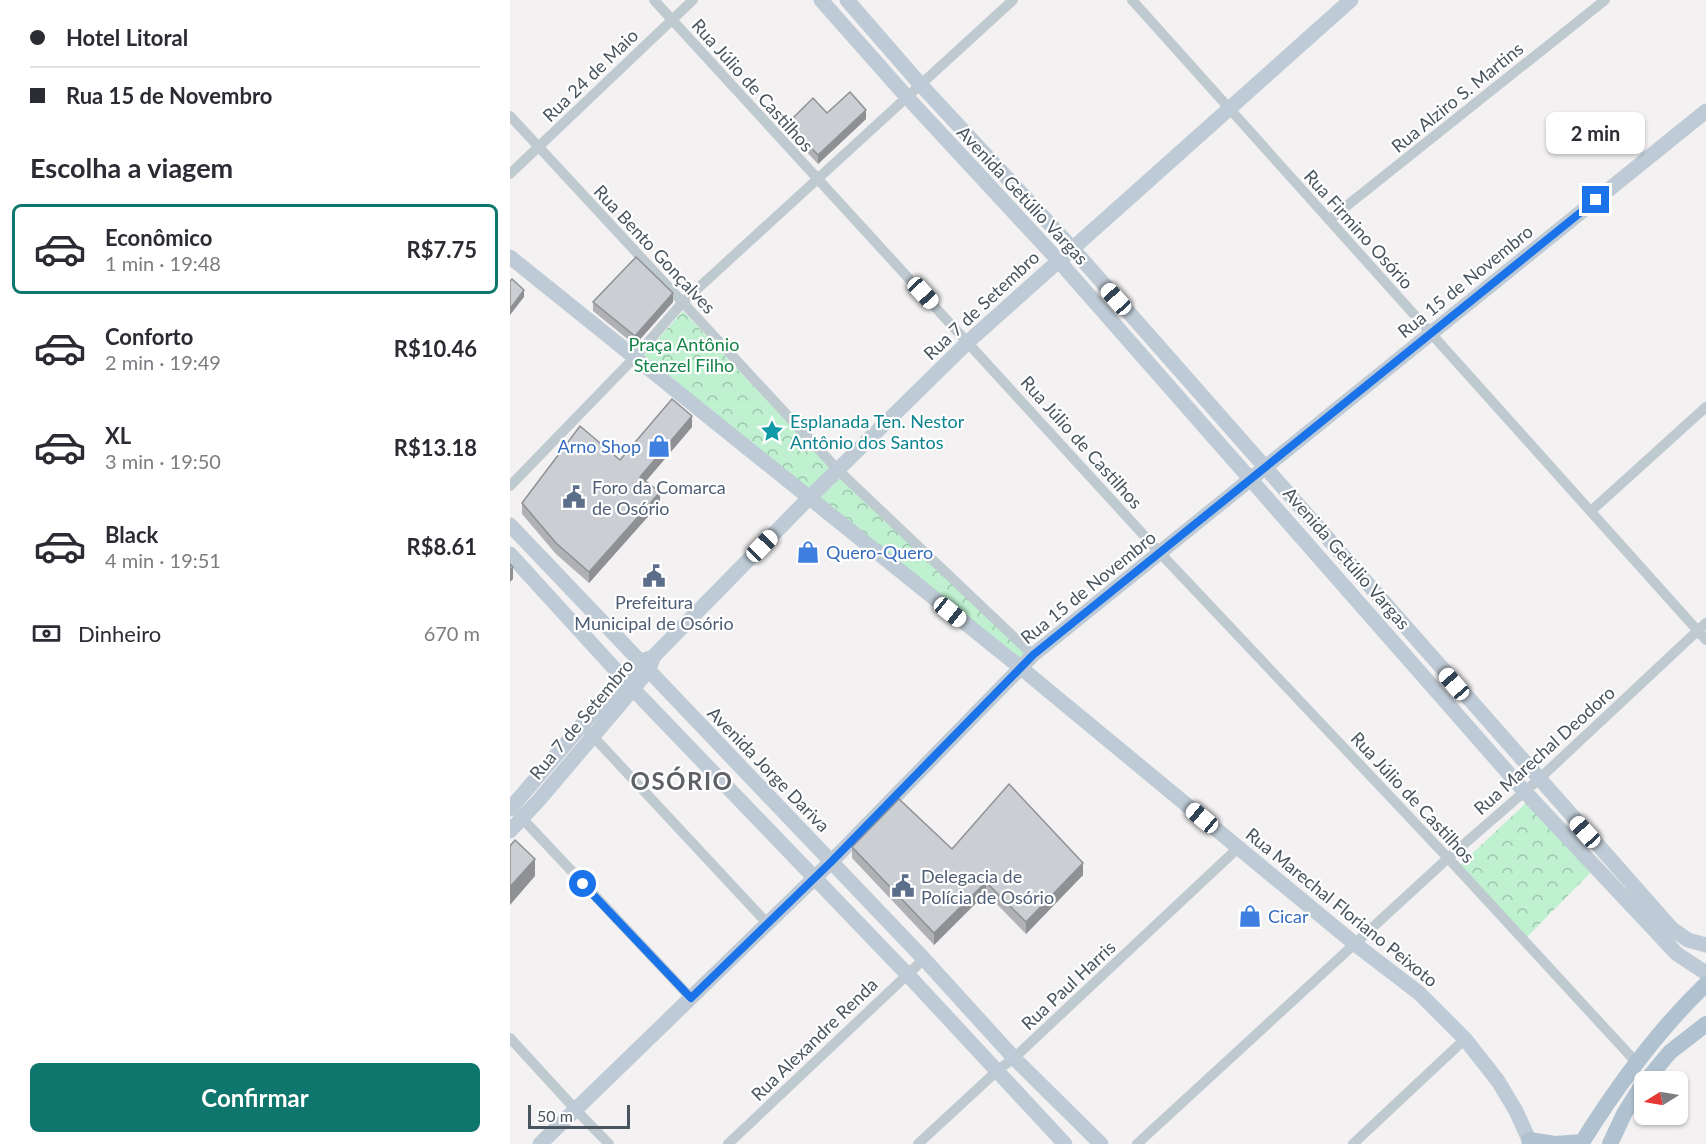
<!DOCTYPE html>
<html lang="pt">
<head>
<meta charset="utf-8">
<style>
  :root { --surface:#fff; --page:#f7f7f7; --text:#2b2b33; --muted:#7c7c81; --line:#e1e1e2; --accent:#0f766e }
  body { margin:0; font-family:Lato,sans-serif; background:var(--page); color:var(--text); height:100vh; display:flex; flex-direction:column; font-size:22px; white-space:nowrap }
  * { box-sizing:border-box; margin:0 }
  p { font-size:20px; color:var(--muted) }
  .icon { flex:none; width:33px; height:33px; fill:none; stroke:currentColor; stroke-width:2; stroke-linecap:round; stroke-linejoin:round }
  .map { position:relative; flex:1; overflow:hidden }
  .drawer { display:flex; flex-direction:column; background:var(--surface); width:510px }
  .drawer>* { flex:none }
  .top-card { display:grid; align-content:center; height:132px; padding:0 30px; background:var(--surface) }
  .needle { width:39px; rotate:259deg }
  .buttons { position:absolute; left:1124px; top:1071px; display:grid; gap:12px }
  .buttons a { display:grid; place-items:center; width:54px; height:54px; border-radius:9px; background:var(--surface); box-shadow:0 2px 4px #0004; font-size:30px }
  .scale { position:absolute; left:18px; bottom:15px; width:102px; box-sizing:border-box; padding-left:6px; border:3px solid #48555f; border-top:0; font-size:16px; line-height:21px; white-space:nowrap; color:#48555f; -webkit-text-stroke:4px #fff; paint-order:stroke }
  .end { position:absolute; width:27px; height:27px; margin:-14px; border:8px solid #1a73e8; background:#fff; box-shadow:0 0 0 3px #fff }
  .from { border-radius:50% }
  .bubble { position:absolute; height:42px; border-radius:9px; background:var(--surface); box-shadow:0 2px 4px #0004; font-size:20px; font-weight:700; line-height:42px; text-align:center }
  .car { position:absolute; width:18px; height:36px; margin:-18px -9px; border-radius:8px; box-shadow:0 0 4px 2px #0007; background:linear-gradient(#fff 24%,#345 0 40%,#fff 0 76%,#345 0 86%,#fff 0) }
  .top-card b { display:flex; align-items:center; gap:21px; height:57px; font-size:22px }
  .top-card b+b { border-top:2px solid var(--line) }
  .top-card i { width:15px; height:15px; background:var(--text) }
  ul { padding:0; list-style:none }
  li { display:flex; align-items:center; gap:18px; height:90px; margin:0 12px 9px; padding:0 18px; border:3px solid transparent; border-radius:9px }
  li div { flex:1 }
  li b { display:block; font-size:22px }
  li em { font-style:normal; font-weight:700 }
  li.active { border-color:var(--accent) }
  li>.icon { width:54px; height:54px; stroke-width:1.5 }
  h2 { padding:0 30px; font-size:27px; line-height:72px }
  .pay { display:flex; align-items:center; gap:15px; height:66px; padding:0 30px; font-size:22px }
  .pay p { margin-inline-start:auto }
  .button { display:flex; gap:12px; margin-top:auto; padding:12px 30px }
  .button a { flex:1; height:69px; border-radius:9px; background:var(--accent); color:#fff; font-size:24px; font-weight:700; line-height:69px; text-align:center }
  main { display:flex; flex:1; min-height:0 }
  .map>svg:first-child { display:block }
  .park { fill:url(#park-crowns) }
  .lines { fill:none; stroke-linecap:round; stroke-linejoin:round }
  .street { stroke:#bec9d0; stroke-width:10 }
  .secondary { stroke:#becad5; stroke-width:15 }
  .primary { stroke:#b0c2d0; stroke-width:16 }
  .wall { fill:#afb1b5 }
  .shaded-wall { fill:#8e9094 }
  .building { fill:#cbced3; stroke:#8e9094; stroke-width:1.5 }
  .route { stroke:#1a73e8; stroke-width:8 }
  .labels { text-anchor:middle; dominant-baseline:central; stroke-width:4.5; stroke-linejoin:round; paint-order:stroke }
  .street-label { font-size:18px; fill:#48555f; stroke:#fff }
  .park-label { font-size:18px; fill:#158447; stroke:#fff }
  .culture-label { font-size:18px; fill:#0d838f; stroke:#fff; text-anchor:start }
  .shop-label { font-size:18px; fill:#366cbe; stroke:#fff; text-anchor:start }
  .service-label { font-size:18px; fill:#4e5e75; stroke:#fff; text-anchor:start }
  .district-label { font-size:24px; font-weight:bold; letter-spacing:1.5px; fill:#5d6166; stroke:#fff }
</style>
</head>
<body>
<main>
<section class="drawer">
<div class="top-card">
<b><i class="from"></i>Hotel Litoral</b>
<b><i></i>Rua 15 de Novembro</b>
</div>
<h2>Escolha a viagem</h2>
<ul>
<li class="active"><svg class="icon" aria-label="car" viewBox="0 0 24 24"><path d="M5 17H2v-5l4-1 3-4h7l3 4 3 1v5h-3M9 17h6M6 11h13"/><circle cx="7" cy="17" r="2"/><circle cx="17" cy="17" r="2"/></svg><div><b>Econômico</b><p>1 min · 19:48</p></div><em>R$7.75</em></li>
<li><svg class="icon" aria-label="car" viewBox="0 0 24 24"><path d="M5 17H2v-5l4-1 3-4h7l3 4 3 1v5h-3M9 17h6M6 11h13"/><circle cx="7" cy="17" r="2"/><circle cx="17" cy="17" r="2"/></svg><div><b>Conforto</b><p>2 min · 19:49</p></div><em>R$10.46</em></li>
<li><svg class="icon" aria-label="car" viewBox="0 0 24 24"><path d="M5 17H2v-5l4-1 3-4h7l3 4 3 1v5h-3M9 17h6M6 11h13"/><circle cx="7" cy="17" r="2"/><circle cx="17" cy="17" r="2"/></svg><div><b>XL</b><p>3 min · 19:50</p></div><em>R$13.18</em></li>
<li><svg class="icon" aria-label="car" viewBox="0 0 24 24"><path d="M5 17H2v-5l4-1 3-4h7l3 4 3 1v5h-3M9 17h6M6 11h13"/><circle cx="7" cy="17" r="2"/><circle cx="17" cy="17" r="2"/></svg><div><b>Black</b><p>4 min · 19:51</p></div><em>R$8.61</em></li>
</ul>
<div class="pay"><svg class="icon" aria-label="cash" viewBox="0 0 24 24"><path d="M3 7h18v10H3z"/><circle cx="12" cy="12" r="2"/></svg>Dinheiro<p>670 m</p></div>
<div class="button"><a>Confirmar</a></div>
</section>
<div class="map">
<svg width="1196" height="1144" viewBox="0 0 1196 1144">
  <defs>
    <pattern id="park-crowns" width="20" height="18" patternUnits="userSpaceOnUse" patternTransform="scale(1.5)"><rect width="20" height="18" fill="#bff1d0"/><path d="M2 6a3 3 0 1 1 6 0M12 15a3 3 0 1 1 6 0" fill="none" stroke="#9dc6ac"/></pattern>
  </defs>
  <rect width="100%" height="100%" fill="#f3f1f1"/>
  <path class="park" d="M173,311l147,157 -22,22 -166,-133z
    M330,476l185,178 -7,6 -203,-161z
    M1016,803l66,68 -65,66 -67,-72z"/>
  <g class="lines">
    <path class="street" d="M144,0l507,554 287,304 188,204
      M622,0l574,640
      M0,116l329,355 194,184
      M0,174l183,-174
      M819,220l276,-220
      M0,486l125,-129 48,-55 330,-302
      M1081,511l115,-104
      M78,731l179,192
      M9,815l172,183
      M0,1038l66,72 33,34
      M218,1144l196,-185
      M408,1144l80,-74 16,-12 224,-210
      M627,1144l311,-286 90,-78 168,-157
      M843,1144l112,-105"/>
    <path class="secondary" d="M311,0l85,96 152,164 467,532 152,162 29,19
      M337,0l73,84 152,164 600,681 16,11 18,5
      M0,257l511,411 334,276 64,49 46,46 33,42 18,30 15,33
      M0,525l414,434 90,99 87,86
      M0,554l123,135 274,285 158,170
      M0,809l72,-84 59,-64 9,-3
      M0,831l29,-31 94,-111 15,-18 6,-15 155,-158 160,-157 382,-341
      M30,1144l291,-282 202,-207 673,-544"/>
    <path class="primary" d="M1135,1082l25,-30 36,-28
      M1019,1140l26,4 27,-2
      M1071,1144c36,-58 76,-113 125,-160
      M1100,1144l14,-30 20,-32"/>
  </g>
  <path class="wall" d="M317,113l39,6 -48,45 -30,-32v-9z
    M83,302h80l-38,43 -42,-34z
    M182,427l-46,54 14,22 -71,80 -33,-29 -34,-40v-11l98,-43z
    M342,847l100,2 131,26 -57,59 -40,-41 -52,52 -82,-87z"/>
  <path class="shaded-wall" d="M356,110v9l-48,45v-9z
    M14,290v7l-14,18v-6z
    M163,293v9l-38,43v-9z
    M182,416v11l-52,61v-11z
    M150,492v11l-71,80v-11z
    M3,567v12l-3,3v-11z
    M25,859v17l-25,29v-18z
    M573,863v12l-57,59v-12z
    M476,882v11l-52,52v-12z"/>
  <path class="building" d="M340,92l16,18 -48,45 -30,-32 25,-25 14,15z
    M126,257l37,36 -38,43 -42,-34z
    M2,279l12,11 -14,19v-28z
    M162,399l20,17 -52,61 20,15 -71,80 -33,-29 -34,-40 58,-77 40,34z
    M0,564l3,3 -3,4z
    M499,784l74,79 -57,59 -40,-40 -52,51 -82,-86 47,-48 53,50z
    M5,840l20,19 -25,28v-41z"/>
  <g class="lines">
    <path class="route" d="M73,884l108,114 140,-136 202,-207 563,-455"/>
  </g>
  <defs>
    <g id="sight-bare" transform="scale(1.8)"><path d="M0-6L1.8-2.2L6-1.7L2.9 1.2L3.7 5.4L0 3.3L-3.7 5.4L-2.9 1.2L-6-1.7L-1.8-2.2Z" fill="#0f9aa8" stroke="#fff" stroke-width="2.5" paint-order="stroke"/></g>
    <g id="shop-bare" transform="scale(1.8)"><path d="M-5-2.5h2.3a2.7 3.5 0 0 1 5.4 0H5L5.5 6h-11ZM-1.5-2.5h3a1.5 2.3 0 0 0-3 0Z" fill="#3f7fe0" stroke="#fff" stroke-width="2.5" paint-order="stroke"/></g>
    <g id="civic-bare" transform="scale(1.8)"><path d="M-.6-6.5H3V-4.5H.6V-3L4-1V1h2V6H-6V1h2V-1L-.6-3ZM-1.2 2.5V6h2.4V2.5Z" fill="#5c6f8a" stroke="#fff" stroke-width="2.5" paint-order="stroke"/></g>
  </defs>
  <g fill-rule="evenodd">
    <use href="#sight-bare" x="262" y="431"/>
    <use href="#shop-bare" x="149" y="446"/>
    <use href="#civic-bare" x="64" y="497"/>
    <use href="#shop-bare" x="298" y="552"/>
    <use href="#civic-bare" x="144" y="576"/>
    <use href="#civic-bare" x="393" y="886"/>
    <use href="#shop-bare" x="740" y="916"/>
  </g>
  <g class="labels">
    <g class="street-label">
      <text transform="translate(80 75) rotate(-44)">Rua 24 de Maio</text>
      <text transform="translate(243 85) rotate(48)">Rua Júlio de Castilhos</text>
      <text transform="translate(947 97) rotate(-39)">Rua Alziro S. Martins</text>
      <text transform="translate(513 195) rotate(47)">Avenida Getúlio Vargas</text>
      <text transform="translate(849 229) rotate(48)">Rua Firmino Osório</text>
      <text transform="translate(145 249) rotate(47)">Rua Bento Gonçalves</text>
      <text transform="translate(955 281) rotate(-39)">Rua 15 de Novembro</text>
      <text transform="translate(471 305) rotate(-43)">Rua 7 de Setembro</text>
      <text transform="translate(572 442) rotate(48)">Rua Júlio de Castilhos</text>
      <text transform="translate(837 558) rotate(49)">Avenida Getúlio Vargas</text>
      <text transform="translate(578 587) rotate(-39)">Rua 15 de Novembro</text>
      <text transform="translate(71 719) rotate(-50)">Rua 7 de Setembro</text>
      <text transform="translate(1034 750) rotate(-42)">Rua Marechal Deodoro</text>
      <text transform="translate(259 769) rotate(46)">Avenida Jorge Dariva</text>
      <text transform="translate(903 797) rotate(47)">Rua Júlio de Castilhos</text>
      <text transform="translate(832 907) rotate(39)">Rua Marechal Floriano Peixoto</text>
      <text transform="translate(558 985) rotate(-43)">Rua Paul Harris</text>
      <text transform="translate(304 1039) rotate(-44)">Rua Alexandre Renda</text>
    </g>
    <g class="park-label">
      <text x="174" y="344">Praça Antônio<tspan x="174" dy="21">Stenzel Filho</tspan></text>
    </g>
    <g class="culture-label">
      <text x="280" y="421">Esplanada Ten. Nestor<tspan x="280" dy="21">Antônio dos Santos</tspan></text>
    </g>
    <g class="shop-label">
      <text x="131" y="446" text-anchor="end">Arno Shop</text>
      <text x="316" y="552">Quero-Quero</text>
      <text x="758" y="916">Cicar</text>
    </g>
    <g class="service-label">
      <text x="82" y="487">Foro da Comarca<tspan x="82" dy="21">de Osório</tspan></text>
      <text x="144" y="602" text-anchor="middle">Prefeitura<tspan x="144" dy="21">Municipal de Osório</tspan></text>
      <text x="411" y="876">Delegacia de<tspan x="411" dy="21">Polícia de Osório</tspan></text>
    </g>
    <g class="district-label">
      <text x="172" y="780">OSÓRIO</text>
    </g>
  </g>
</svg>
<div class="buttons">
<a><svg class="needle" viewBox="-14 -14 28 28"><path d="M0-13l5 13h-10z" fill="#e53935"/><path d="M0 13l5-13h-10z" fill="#7c7c81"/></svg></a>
</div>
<div class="scale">50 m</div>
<i class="end from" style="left:73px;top:884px"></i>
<i class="end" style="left:1086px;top:200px"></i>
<div class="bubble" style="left:1036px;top:112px;width:99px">2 min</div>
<i class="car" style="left:413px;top:293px;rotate:137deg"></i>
<i class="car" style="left:606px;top:299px;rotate:318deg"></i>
<i class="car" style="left:252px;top:546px;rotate:44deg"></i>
<i class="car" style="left:440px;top:612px;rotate:129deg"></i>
<i class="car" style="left:944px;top:684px;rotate:319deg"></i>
<i class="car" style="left:692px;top:818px;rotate:310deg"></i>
<i class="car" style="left:1075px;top:832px;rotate:318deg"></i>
</div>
</main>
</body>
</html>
